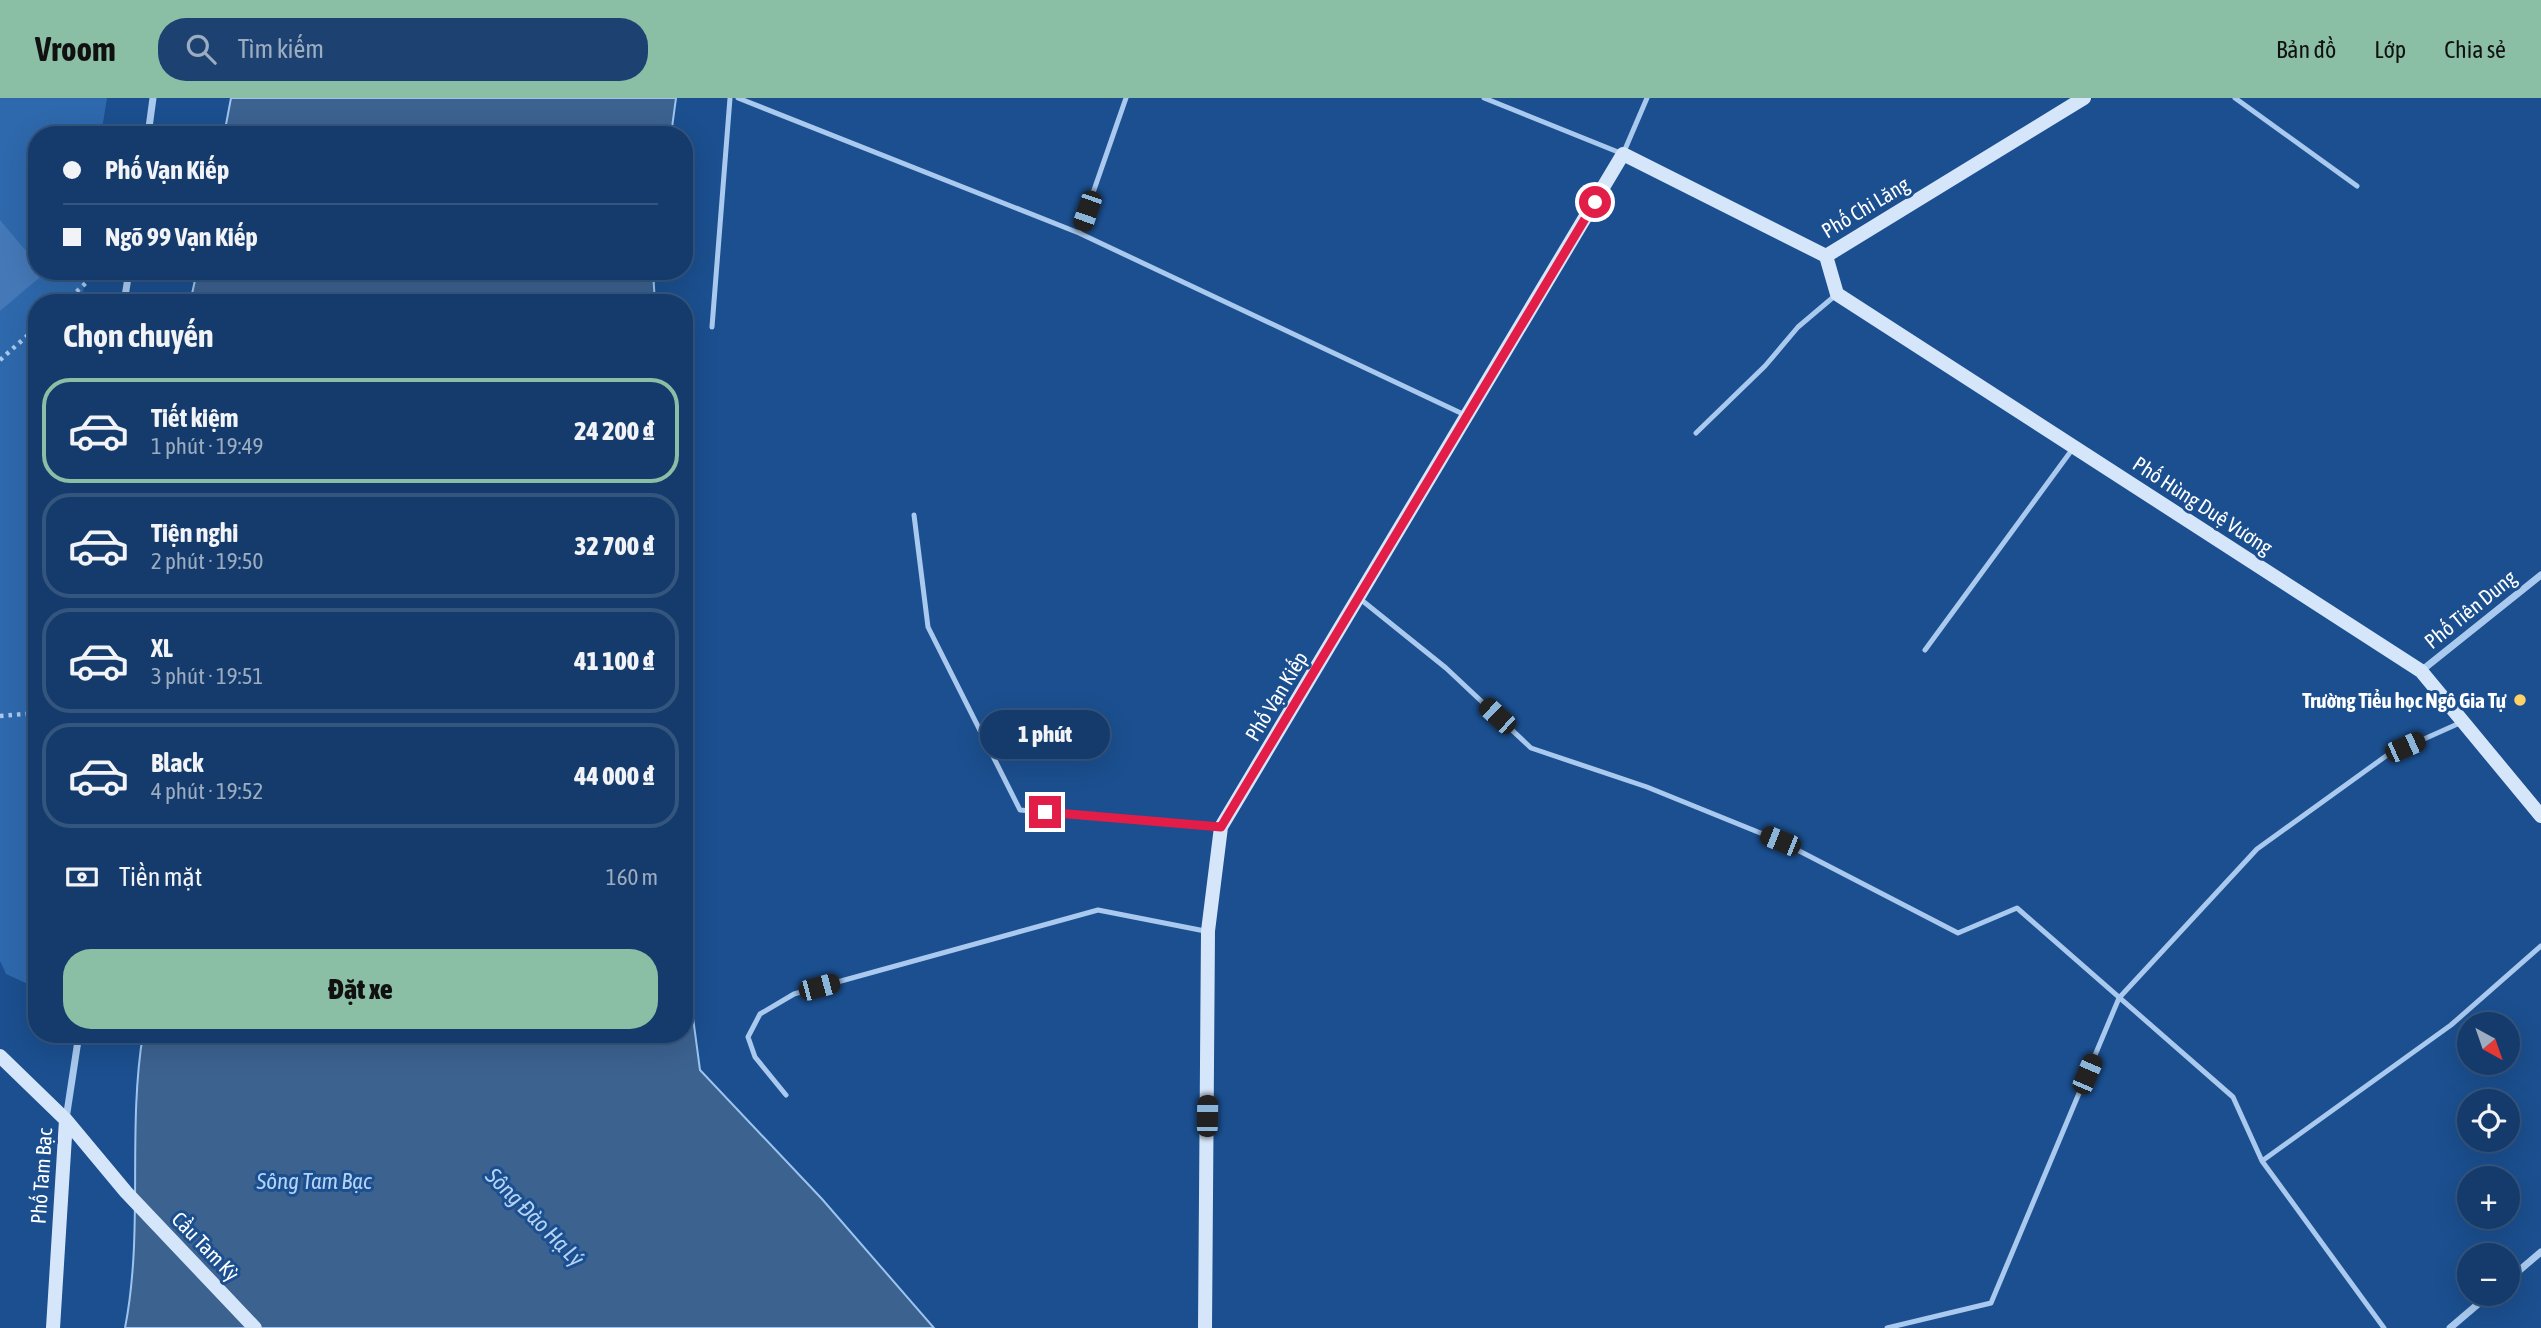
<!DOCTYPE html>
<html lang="vi">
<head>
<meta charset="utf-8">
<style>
  :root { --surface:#143b6b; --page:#1d4271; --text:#f1f3f6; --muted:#9dadc1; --line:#33557e; --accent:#8abfa5 }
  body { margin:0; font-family:"Asap Condensed",sans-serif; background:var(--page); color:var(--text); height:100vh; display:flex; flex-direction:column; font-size:26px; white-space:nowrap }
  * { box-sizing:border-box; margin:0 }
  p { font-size:23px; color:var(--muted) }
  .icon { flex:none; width:38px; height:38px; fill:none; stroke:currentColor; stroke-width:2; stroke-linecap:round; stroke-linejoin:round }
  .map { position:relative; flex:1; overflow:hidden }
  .details { position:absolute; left:28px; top:196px; width:665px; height:749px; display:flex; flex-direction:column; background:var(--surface); border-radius:28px; box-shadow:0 7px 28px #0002,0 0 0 2px var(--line) }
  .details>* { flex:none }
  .guide { position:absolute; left:28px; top:28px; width:665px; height:154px; border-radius:28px; box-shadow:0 7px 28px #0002,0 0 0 2px var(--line); display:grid; align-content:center; height:154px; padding:0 35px; background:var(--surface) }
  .needle { width:46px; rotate:140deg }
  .controls { position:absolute; left:2457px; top:914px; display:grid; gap:14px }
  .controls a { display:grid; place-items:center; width:63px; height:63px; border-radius:50%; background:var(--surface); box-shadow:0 7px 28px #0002,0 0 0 2px var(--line); font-size:35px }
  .end { position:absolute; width:32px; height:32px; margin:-16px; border:9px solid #e11d48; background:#fff; box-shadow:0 0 0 4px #fff }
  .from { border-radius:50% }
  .bubble { position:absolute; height:49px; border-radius:24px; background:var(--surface); box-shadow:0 7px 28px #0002,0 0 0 2px var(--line); font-size:23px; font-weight:800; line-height:49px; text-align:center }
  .car { position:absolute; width:21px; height:42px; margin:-21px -10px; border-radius:9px; box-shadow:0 0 5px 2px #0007; background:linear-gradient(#222 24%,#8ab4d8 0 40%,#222 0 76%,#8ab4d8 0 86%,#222 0) }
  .guide b { display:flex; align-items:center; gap:24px; height:66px; font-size:26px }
  .guide b+b { border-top:2px solid var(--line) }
  .guide i { width:18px; height:18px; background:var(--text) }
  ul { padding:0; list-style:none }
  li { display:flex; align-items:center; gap:21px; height:105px; margin:0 14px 10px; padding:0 21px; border:4px solid var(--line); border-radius:28px }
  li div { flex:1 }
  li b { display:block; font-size:26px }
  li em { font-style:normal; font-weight:800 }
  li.selected { border-color:var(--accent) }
  li>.icon { width:63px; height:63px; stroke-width:1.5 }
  h2 { padding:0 35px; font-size:32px; line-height:84px }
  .pay { display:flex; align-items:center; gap:18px; height:77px; padding:0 35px; font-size:26px }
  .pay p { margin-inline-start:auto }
  .button { display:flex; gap:14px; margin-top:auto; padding:14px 35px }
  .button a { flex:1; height:80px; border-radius:28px; background:var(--accent); color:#111; font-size:28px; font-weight:800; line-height:80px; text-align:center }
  header { display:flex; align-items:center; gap:42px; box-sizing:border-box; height:98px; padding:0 35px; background:var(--accent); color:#111 }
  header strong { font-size:33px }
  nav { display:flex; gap:38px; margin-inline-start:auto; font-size:24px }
  .search { width:490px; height:63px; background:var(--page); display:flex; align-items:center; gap:18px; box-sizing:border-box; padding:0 24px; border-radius:28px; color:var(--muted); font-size:26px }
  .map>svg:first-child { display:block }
  .green { fill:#2e69ad }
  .water { fill:#3c6290; stroke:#9cc4f0; stroke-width:2 }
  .building { fill:#4478b7 }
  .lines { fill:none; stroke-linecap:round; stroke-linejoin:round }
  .path { stroke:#a9c9ee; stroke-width:4.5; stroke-dasharray:3.5 5; stroke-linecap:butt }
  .lane { stroke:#a9c9ee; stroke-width:5 }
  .street { stroke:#a9c9ee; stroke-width:7 }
  .secondary { stroke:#d6e6fa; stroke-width:14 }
  .route { stroke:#e11d48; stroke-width:9 }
  .poi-dot { fill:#ffd166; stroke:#1b4f8f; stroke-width:2.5 }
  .labels { text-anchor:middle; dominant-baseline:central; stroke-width:6; stroke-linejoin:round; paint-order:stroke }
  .street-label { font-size:21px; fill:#fff; stroke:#1b4f8f }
  .poi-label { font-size:21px; font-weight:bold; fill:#fff; stroke:#1b4f8f; text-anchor:end }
  .water-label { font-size:23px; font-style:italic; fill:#b5d3f5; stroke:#1b4f8f }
</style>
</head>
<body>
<header>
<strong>Vroom</strong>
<div class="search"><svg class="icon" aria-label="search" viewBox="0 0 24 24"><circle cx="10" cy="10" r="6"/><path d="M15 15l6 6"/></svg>Tìm kiếm</div>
<nav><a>Bản đồ</a><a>Lớp</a><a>Chia sẻ</a></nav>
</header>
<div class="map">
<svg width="2541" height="1230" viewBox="0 0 2541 1230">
  <rect width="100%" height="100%" fill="#1b4f8f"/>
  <path class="green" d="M0,0h107l-6,37h-64v136h47l-1,32h-46v678l-9,3 -22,-10 -6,-13z"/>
  <path class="water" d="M231,0h445l-5,37h-447z
    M197,173h456l2,32h-465z
    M684,852l16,120 122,129 112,129h-809c19,-97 2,-197 18,-294h541z"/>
  <path class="building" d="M0,122l37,44v7l8,2 -45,38z"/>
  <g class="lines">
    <path class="path" d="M64,205l34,-31
      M0,262l37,-33
      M0,618l37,-3"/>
    <path class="lane" d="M738,0l341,135 386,182
      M1484,0l139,56 24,-56
      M2235,0l122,88
      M1079,135l47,-135
      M712,229l18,-229
      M1696,335l69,-67 33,-39 39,-33
      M914,417l14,112 92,183 201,17
      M1359,500l87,70 85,80 116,39 133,54 178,92 59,-25 216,189 29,64 122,167
      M1925,552l149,-203
      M786,997l-31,-38 -7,-20 12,-23 34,-20 304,-84 107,21
      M2262,1063l189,-136 90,-79
      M1887,1230l104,-25 128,-305 138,-149 129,-93 76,-34"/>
    <path class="street" d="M148,37l5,-37
      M124,205l5,-32
      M2421,573l120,-96
      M66,1021l13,-85
      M2508,1182l33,-28
      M2450,1230l41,-35"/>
    <path class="secondary" d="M1826,158l11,38 584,377 120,145
      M0,958l66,64 60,72 129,136
      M53,1230l13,-208
      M1205,1230l3,-397 13,-104 402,-673 203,102 258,-158"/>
  </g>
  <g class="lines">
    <path class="route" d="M1045,714l176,15 374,-625"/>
  </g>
  <circle class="poi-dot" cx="2520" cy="602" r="7"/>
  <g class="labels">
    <g class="street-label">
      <text transform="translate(1865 109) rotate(-31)">Phố Chi Lăng</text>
      <text transform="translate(2203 407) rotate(33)">Phố Hùng Duệ Vương</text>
      <text transform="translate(2470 511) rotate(-39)">Phố Tiên Dung</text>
      <text transform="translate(1276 598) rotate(-59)">Phố Vạn Kiếp</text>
      <text transform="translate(41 1078) rotate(-86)">Phố Tam Bạc</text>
      <text transform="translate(206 1148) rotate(46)">Cầu Tam Kỳ</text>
    </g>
    <g class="poi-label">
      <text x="2506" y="602">Trường Tiểu học Ngô Gia Tự</text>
    </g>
    <g class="water-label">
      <text x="314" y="1083">Sông Tam Bạc</text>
      <text transform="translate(535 1119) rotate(45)">Sông Đào Hạ Lý</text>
    </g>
  </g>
</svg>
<div class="controls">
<a><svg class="needle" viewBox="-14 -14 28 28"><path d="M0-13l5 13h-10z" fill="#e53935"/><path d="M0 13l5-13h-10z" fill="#9dadc1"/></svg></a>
<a><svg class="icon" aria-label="locate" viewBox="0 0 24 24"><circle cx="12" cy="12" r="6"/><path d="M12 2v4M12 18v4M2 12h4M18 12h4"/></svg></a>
<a>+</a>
<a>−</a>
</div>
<i class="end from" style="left:1595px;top:104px"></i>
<i class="end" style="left:1045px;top:714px"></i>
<div class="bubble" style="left:980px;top:612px;width:130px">1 phút</div>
<i class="car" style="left:1087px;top:113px;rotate:199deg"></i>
<i class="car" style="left:1497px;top:618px;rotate:313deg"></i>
<i class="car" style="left:2405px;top:649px;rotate:66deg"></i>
<i class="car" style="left:1780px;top:743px;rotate:292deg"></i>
<i class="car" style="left:819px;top:889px;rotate:75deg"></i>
<i class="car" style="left:2087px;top:976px;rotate:23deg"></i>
<i class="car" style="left:1207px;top:1018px;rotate:1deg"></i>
<div class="guide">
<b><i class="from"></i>Phố Vạn Kiếp</b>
<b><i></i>Ngõ 99 Vạn Kiếp</b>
</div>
<section class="details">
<h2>Chọn chuyến</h2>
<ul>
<li class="selected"><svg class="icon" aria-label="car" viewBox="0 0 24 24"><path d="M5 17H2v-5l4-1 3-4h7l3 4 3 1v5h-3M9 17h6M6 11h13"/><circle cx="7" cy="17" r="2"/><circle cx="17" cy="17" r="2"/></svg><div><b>Tiết kiệm</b><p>1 phút · 19:49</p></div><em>24 200 ₫</em></li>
<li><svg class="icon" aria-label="car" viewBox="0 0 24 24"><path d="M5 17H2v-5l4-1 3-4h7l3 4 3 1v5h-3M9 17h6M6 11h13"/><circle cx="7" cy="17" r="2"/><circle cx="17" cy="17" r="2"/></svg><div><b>Tiện nghi</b><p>2 phút · 19:50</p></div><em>32 700 ₫</em></li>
<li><svg class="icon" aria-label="car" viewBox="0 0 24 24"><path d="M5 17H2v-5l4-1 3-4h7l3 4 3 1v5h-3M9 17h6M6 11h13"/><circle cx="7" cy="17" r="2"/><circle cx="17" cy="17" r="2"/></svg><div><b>XL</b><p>3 phút · 19:51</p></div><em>41 100 ₫</em></li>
<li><svg class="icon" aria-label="car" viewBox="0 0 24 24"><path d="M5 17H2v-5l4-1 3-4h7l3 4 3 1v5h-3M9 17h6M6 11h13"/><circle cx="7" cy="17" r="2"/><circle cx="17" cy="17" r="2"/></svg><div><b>Black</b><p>4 phút · 19:52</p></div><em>44 000 ₫</em></li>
</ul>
<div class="pay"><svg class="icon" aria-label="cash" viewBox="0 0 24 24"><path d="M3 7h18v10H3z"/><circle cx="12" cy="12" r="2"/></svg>Tiền mặt<p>160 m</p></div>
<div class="button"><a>Đặt xe</a></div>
</section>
</div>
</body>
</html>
